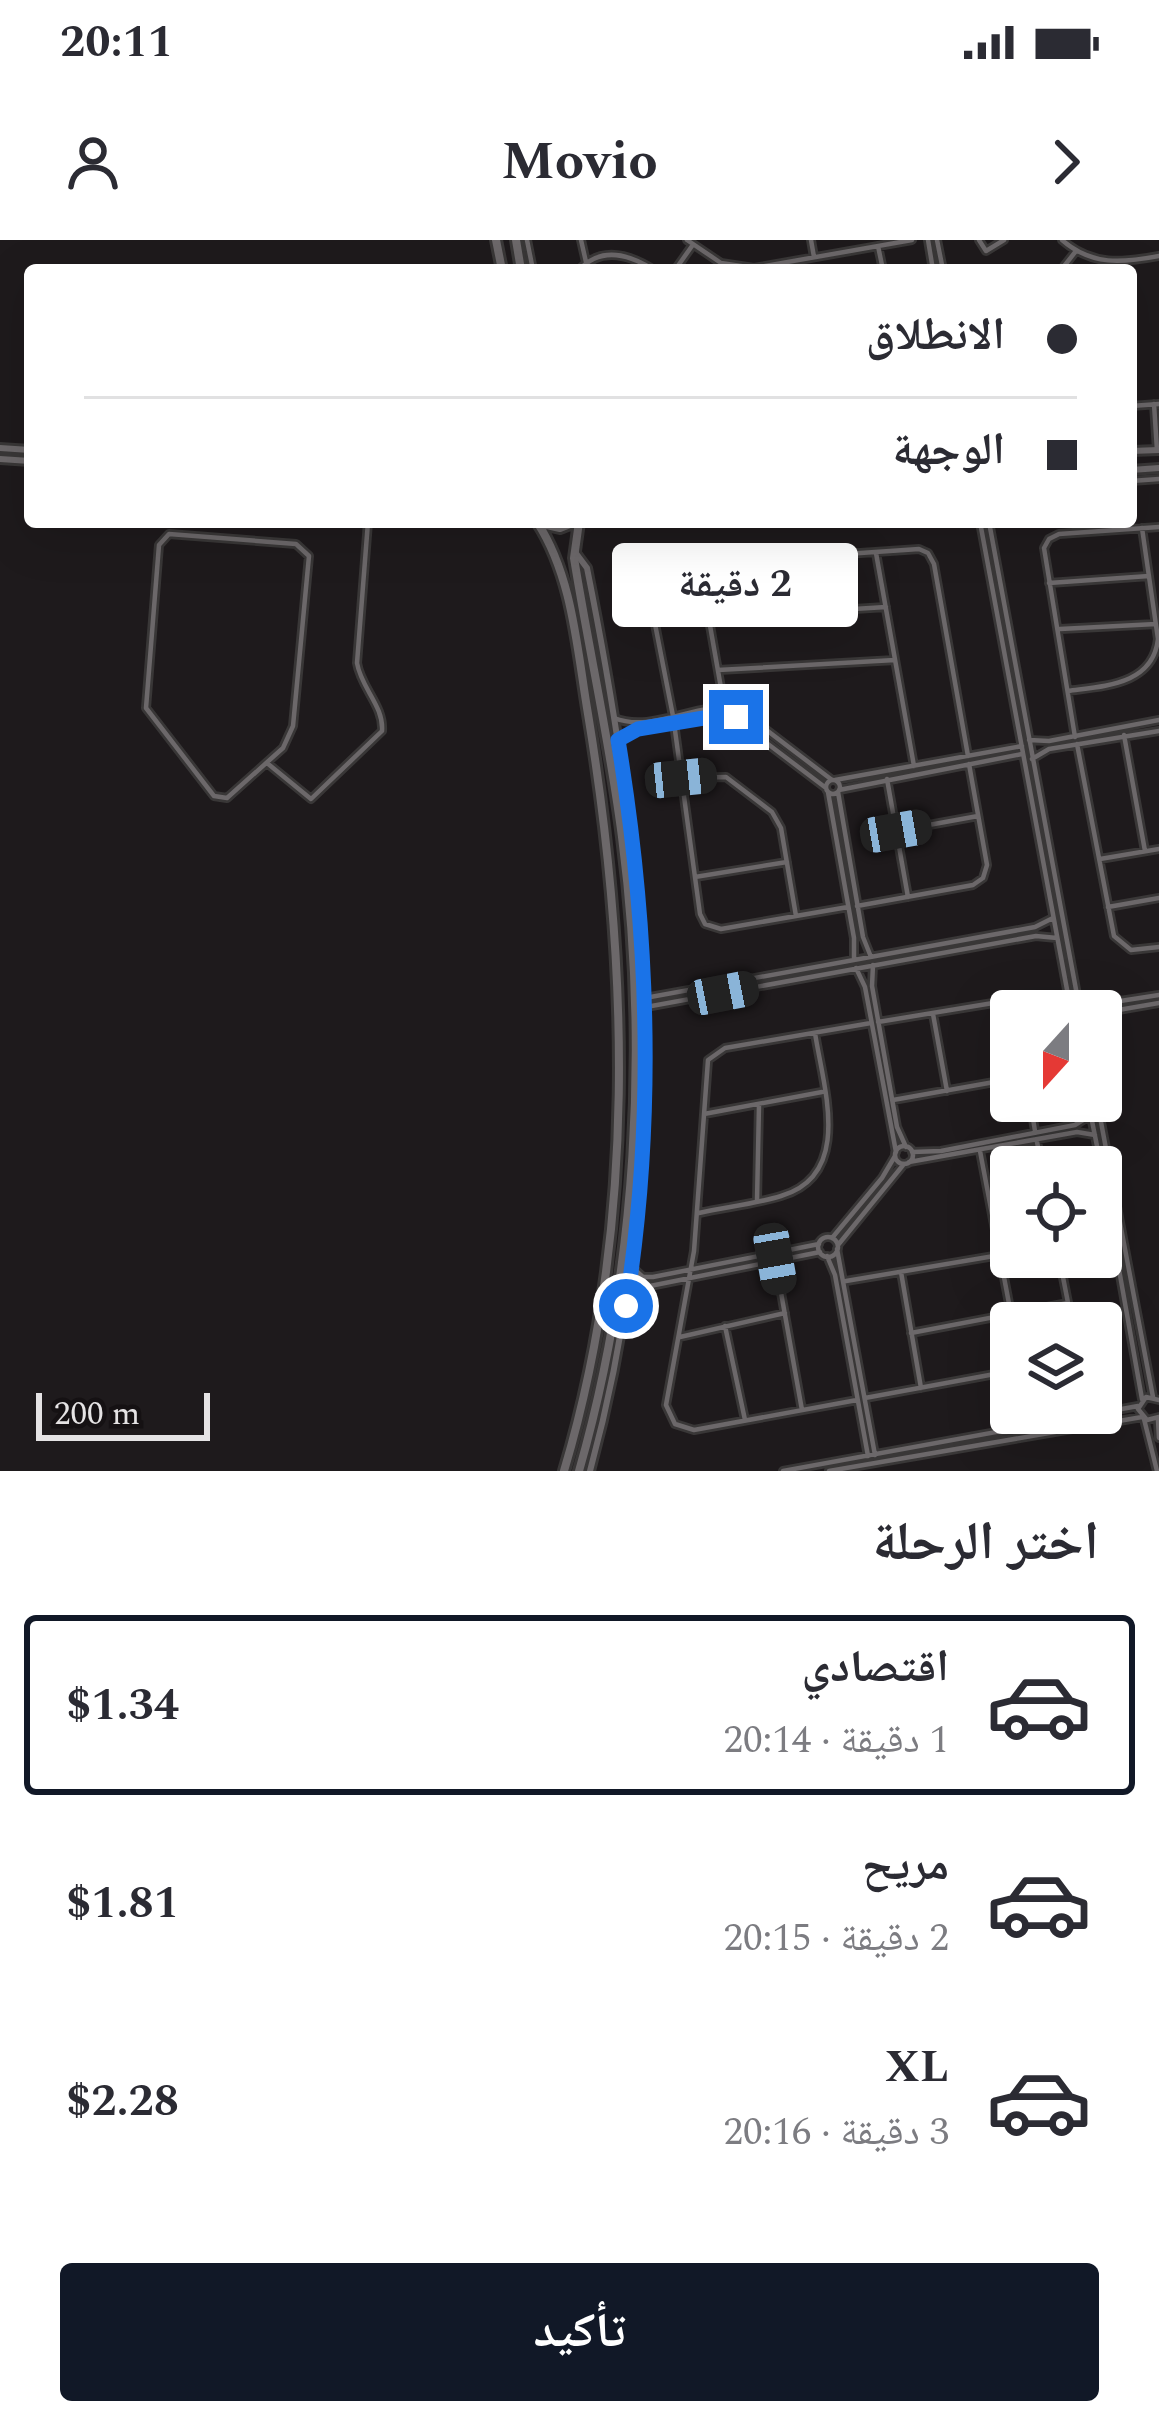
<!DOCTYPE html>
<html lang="ar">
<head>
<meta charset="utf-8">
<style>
  :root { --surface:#fff; --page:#f2f2f3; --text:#2b2b33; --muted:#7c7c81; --line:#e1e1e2; --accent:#111827 }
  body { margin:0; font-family:Spectral,"Noto Naskh Arabic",serif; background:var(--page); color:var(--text); direction:rtl; height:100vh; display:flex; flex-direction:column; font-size:45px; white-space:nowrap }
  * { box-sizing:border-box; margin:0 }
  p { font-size:39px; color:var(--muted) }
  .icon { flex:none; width:66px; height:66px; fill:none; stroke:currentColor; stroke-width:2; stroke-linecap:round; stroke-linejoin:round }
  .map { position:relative; height:1231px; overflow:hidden; direction:ltr }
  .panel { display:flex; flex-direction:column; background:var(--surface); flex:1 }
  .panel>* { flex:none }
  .banner { position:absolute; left:24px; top:24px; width:1113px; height:264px; border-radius:12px; box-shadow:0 12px 48px #0002; direction:rtl; display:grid; align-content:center; height:264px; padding:0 60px; background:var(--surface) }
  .needle { width:78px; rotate:201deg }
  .fabs { position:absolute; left:990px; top:750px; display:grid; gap:24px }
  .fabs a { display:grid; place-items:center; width:132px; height:132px; border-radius:12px; background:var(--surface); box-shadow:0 12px 48px #0002; font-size:60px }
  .scale { position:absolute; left:36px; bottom:30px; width:174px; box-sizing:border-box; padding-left:12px; border:6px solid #e5e3e4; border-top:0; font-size:33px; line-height:42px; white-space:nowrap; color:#e5e3e4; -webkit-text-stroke:9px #151113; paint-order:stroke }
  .end { position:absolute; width:54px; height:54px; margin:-27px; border:15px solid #1a73e8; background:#fff; box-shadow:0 0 0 6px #fff }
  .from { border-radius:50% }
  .bubble { position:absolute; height:84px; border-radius:12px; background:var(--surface); box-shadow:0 12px 48px #0002; font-size:39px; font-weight:700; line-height:84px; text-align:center; direction:rtl }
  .car { position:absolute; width:36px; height:72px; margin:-36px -18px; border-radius:15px; box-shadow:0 0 9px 3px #0007; background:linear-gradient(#222 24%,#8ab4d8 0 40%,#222 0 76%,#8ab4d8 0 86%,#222 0) }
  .banner b { display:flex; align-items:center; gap:42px; height:114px; font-size:45px }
  .banner b+b { border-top:3px solid var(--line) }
  .banner i { width:30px; height:30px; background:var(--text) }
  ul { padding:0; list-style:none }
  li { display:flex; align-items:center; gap:36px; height:180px; margin:0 24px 18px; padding:0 36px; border:6px solid transparent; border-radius:12px }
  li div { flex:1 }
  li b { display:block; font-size:45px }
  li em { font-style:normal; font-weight:700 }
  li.selected { border-color:var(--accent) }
  li>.icon { width:108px; height:108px; stroke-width:1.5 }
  h2 { padding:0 60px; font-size:54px; line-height:144px }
  .cta { display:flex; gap:24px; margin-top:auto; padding:24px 60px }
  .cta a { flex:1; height:138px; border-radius:12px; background:var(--accent); color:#fff; font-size:48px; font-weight:700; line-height:138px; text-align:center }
  .status { display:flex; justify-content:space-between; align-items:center; height:84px; padding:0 60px; background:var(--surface); direction:ltr }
  .status svg { height:33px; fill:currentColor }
  header { display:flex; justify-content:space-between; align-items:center; height:156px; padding:0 60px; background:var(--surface); font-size:54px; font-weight:700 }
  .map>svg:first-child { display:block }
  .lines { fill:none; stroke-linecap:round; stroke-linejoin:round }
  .minor-casing { stroke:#393737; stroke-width:10 }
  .tertiary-casing { stroke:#393737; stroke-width:12 }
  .secondary-casing { stroke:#393737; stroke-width:14 }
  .minor { stroke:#6c686a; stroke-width:4.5 }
  .tertiary { stroke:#6c686a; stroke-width:6 }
  .secondary { stroke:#6c686a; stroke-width:8 }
  .route { stroke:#1a73e8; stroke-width:15 }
</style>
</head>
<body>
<div class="status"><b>20:11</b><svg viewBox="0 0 49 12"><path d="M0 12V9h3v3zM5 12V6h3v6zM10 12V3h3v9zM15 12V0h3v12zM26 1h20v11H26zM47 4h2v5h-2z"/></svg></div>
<header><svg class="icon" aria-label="forward" viewBox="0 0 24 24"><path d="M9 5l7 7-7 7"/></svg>Movio<svg class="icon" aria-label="person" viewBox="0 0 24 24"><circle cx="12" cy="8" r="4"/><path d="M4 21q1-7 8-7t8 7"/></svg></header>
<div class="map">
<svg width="1159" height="1231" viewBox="0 0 1159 1231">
  <rect width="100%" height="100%" fill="#1e1a1c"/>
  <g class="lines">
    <g class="minor-casing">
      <path id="minor" d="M527,0l6,30
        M581,0l5,22
        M687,0l34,23 33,5 158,-28
        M811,0l3,17
        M928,0l5,30
        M937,0l6,30
        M979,0l7,11 18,-11
        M1062,0c30,26 60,23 97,16
        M878,6l5,24
        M579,30c22,-24 50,-16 75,0
        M675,30l17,-24
        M1061,30l15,-19
        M1154,164l3,46
        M1131,166l28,-2
        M1131,241l28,-2
        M980,282l91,489
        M989,282l91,489
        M169,294l127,10 13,12 -16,170 -10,22 -56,50 -13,-2 -68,-88 13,-163z
        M876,313l38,213
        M699,323l25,142
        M1049,343l100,-7
        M709,378l177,-11
        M1060,389l96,-5
        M718,430l177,-10
        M1068,451c36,-5 85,-6 90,-52l-16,-111
        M673,476l-26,-133 9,-16 263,-18 9,4 6,11 34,192
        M614,478c40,16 84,-18 125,-9l93,71
        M674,483l26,191 5,10 16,5 127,-22
        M1124,495l21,116
        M1075,497l-31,-189 5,-9 10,-5 100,-7
        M1029,500l20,1 110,-21
        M618,501l20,-12 93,-13 95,72
        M1077,504l37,192 17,14 28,-3
        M1032,519l17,-10 110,-18
        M267,523l44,36 71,-68c2,-25 -21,-43 -25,-68l11,-141
        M682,538l44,-1 46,35 9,16 15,88
        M887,539l21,118
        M826 547a7 7 0 1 1 14 0a7 7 0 1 1-14 0Z
        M835,540l187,-34
        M839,550l183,-36
        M828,552l26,146v20
        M838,552l25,145 8,20
        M896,591l82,-15
        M1100,619l59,-10
        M695,637l92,-15
        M857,666l116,-21 10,-7 4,-13 -18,-101
        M1108,667l51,-9
        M873,725l-1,21 25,141 9,20
        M856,728l9,19 31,165
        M645,758l390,-71 18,-9
        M1082,763l19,1 58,-9
        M646,767l390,-71 21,2
        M1101,773l58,-10
        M933,774l14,77
        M878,782l115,-19 18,10
        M893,860l118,-21
        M1030,861l5,30
        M1088,861l13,65
        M1097,861l56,296
        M704,874l118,-22
        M1037,902l5,25
        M895 915a9 9 0 1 1 18 0a9 9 0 1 1-18 0Z
        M980,911l31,163
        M912,912l29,-1 134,-26 16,-10
        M909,922l168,-30 18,3
        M1101,928l41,231
        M757,961l2,-96
        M699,973c27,-6 56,-9 82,-17 73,-21 42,-110 34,-163
        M818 1007a10 10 0 1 1 20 0a10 10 0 1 1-20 0Z
        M832,998l50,-60 13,-22
        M838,1005l66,-81
        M837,1009l38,206
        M827,1016l8,19 33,181
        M1059,1017l13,66
        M775,1019l27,151
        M632,1027l11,10h10l166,-33
        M901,1032l20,116
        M846,1041l154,-26
        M628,1057l17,-10 175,-35
        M725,1086l20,94
        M911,1093l157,-30
        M680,1097l105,-24
        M865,1158l146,-27
        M857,1160l-163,30 -19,-6 -9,-19 28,-154 14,-191 17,-12 146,-25
        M1159,1160l-13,-3 -8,12 9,11 12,-3
        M1144,1179l13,52
        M1158,1180l1,18
        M783,1231l355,-65
        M829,1231l313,-54"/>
    </g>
    <g class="tertiary-casing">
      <path id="tertiary" d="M0,208l30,2
        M1131,211l28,-1
        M0,219l30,2
        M1131,230l28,-2
        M575,312l12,16c62,309 87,595 3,903"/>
    </g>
    <g class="secondary-casing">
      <path id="secondary" d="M496,0l6,30
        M516,0l5,30
        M537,282c36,55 40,128 51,192 41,249 49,512 -24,757
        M579,282l-5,36c15,93 36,185 48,279 27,208 15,432 -43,634
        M538,283l22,5 15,-6"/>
    </g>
    <use href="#minor" class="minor"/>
    <use href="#tertiary" class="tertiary"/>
    <use href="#secondary" class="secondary"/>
  </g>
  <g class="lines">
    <path class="route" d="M626,1066c30,-188 23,-378 -8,-566l20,-11 84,-14 14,2"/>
  </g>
</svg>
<div class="fabs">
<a><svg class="needle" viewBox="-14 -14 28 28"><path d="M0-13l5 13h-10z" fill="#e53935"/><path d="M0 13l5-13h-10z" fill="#7c7c81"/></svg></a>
<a><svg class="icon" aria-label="locate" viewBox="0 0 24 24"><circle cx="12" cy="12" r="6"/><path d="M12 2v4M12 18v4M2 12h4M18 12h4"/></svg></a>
<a><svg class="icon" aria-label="layers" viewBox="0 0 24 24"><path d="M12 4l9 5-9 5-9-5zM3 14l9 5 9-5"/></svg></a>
</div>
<div class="scale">200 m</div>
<i class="end from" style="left:626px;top:1066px"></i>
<i class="end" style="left:736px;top:477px"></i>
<div class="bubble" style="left:612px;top:303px;width:246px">2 دقيقة</div>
<i class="car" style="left:681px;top:538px;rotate:84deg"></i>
<i class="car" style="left:896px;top:591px;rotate:80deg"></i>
<i class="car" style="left:723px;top:753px;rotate:79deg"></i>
<i class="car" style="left:775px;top:1019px;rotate:170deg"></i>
<div class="banner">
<b><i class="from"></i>الانطلاق</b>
<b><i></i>الوجهة</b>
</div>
</div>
<section class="panel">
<h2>اختر الرحلة</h2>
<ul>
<li class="selected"><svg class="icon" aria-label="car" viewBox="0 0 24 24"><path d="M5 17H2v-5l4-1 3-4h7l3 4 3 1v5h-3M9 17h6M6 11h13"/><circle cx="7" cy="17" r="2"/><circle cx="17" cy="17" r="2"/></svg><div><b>اقتصادي</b><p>1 دقيقة · 20:14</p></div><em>$1.34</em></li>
<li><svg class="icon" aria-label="car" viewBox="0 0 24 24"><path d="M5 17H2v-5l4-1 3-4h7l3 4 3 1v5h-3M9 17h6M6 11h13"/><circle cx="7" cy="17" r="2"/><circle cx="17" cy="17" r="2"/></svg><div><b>مريح</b><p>2 دقيقة · 20:15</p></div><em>$1.81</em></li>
<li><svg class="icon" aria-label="car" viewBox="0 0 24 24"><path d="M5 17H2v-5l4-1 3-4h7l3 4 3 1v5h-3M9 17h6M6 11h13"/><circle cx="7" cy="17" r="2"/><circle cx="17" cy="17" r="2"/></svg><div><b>XL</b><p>3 دقيقة · 20:16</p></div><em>$2.28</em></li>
</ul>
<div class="cta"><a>تأكيد</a></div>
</section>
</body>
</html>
